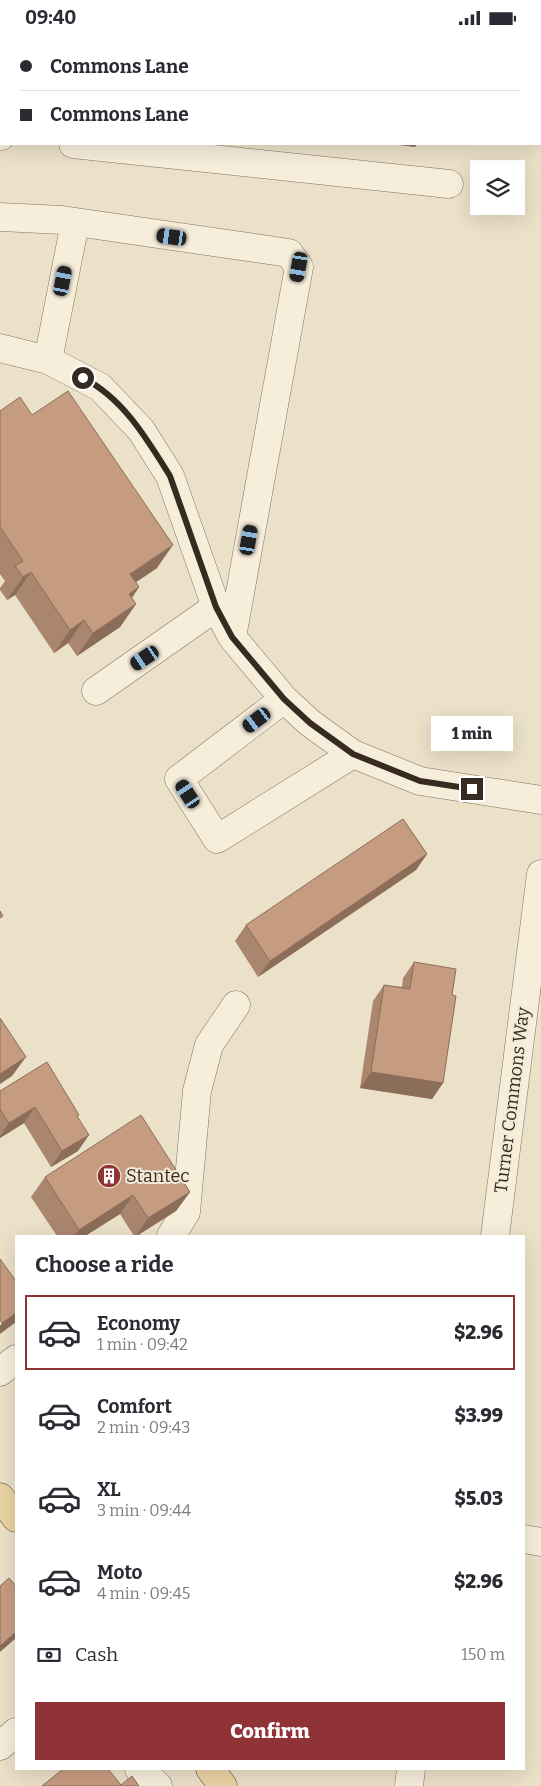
<!DOCTYPE html>
<html lang="en">
<head>
<meta charset="utf-8">
<style>
  :root { --surface:#fff; --page:#f7f7f7; --text:#2b2b33; --muted:#7c7c81; --line:#e1e1e2; --accent:#903336 }
  body { margin:0; font-family:Bitter,serif; background:var(--page); color:var(--text); height:100vh; display:flex; flex-direction:column; font-size:19px; white-space:nowrap }
  * { box-sizing:border-box; margin:0 }
  p { font-size:16px; color:var(--muted) }
  .icon { flex:none; width:28px; height:28px; fill:none; stroke:currentColor; stroke-width:2; stroke-linecap:round; stroke-linejoin:round }
  .map { position:relative; flex:1; overflow:hidden }
  .panel { position:absolute; left:15px; top:1200px; width:510px; height:535px; display:flex; flex-direction:column; background:var(--surface); border-radius:0px; box-shadow:0 5px 20px #0002 }
  .panel>* { flex:none }
  .banner { position:absolute; left:0px; top:0px; width:541px; height:110px; box-shadow:0 5px 20px #0002; display:grid; align-content:center; height:110px; padding:0 20px; background:var(--surface) }
  .fabs { position:absolute; left:470px; top:125px; display:grid; gap:10px }
  .fabs a { display:grid; place-items:center; width:55px; height:55px; border-radius:0px; background:var(--surface); box-shadow:0 5px 20px #0002; font-size:25px }
  .end { position:absolute; width:22px; height:22px; margin:-11px; border:6px solid #372b21; background:#fff; box-shadow:0 0 0 2px #fff }
  .from { border-radius:50% }
  .bubble { position:absolute; height:35px; border-radius:0px; background:var(--surface); box-shadow:0 5px 20px #0002; font-size:16px; font-weight:800; line-height:35px; text-align:center }
  .car { position:absolute; width:15px; height:30px; margin:-15px -8px; border-radius:6px; box-shadow:0 0 4px 1px #0007; background:linear-gradient(#222 24%,#8ab4d8 0 40%,#222 0 76%,#8ab4d8 0 86%,#222 0) }
  .banner b { display:flex; align-items:center; gap:18px; height:48px; font-size:19px }
  .banner b+b { border-top:1px solid var(--line) }
  .banner i { width:12px; height:12px; background:var(--text) }
  ul { padding:0; list-style:none }
  li { display:flex; align-items:center; gap:15px; height:75px; margin:0 10px 8px; padding:0 10px; border:2px solid transparent; border-radius:0px }
  li div { flex:1 }
  li b { display:block; font-size:19px }
  li em { font-style:normal; font-weight:800 }
  li.current { border-color:var(--accent) }
  li>.icon { width:45px; height:45px; stroke-width:1.5 }
  h2 { padding:0 20px; font-size:22px; line-height:60px }
  .pay { display:flex; align-items:center; gap:12px; height:55px; padding:0 20px; font-size:19px }
  .pay p { margin-inline-start:auto }
  .button { display:flex; gap:10px; margin-top:auto; padding:10px 20px }
  .button a { flex:1; height:58px; border-radius:0px; background:var(--accent); color:#fff; font-size:20px; font-weight:800; line-height:58px; text-align:center }
  .status { display:flex; justify-content:space-between; align-items:center; height:35px; padding:0 25px; background:var(--surface); direction:ltr }
  .status svg { height:14px; fill:currentColor }
  .map>svg:first-child { display:block }
  .lines { fill:none; stroke-linecap:round; stroke-linejoin:round }
  .minor-casing { stroke:#85725e; stroke-width:29 }
  .major-casing { stroke:#544132; stroke-width:29 }
  .minor { stroke:#f6eddb; stroke-width:28 }
  .major { stroke:#ead3a3; stroke-width:28 }
  .wall { fill:#aa866f }
  .shaded-wall { fill:#8b6d5a }
  .building { fill:#c69c81; stroke:#8b6d5a }
  .route { stroke:#372b21; stroke-width:6 }
  .labels { text-anchor:middle; dominant-baseline:central; stroke-width:4; stroke-linejoin:round; paint-order:stroke }
  .street-label { font-size:18px; fill:#372b21; stroke:#f3ead7 }
  .poi-label { font-size:18px; fill:#372b21; stroke:#f3ead7; text-anchor:start }
</style>
</head>
<body>
<div class="status"><b>09:40</b><svg viewBox="0 0 49 12"><path d="M0 12V9h3v3zM5 12V6h3v6zM10 12V3h3v9zM15 12V0h3v12zM26 1h20v11H26zM47 4h2v5h-2z"/></svg></div>
<div class="map">
<svg width="541" height="1751" viewBox="0 0 541 1751">
  <rect width="100%" height="100%" fill="#ebe0c8"/>
  <g class="lines">
    <g class="minor-casing">
      <path id="minor" d="M6,1v-1
        M0,46l1,-9
        M0,101h1
        M73,109l376,40
        M0,182l62,3 227,33 10,14 -67,370
        M0,313l48,12 52,27 41,43 29,46 46,131 16,30 52,62 26,24 43,31 67,27 121,19
        M48,325l27,-137
        M96,656l120,-84
        M284,664l-105,80 38,60 136,-85
        M171,1201l15,-24 11,-121 12,-46 27,-40
        M495,1201l46,-362
        M0,1337l16,-13
        M524,1504l17,3
        M0,1711l16,-14
        M139,1734l19,17
        M409,1751l2,-17"/>
    </g>
    <g class="major-casing">
      <path id="major" d="M0,1462l16,21
        M210,1734l13,17"/>
    </g>
    <use href="#minor" class="minor"/>
    <use href="#major" class="major"/>
  </g>
  <path class="wall" d="M0,376l32,4 125,153 -21,14 3,5 -7,11 4,6 -16,23 -43,29 -9,-13 -14,10 -39,-58 -8,5 -7,-10v-2l5,-7 -5,-7z
    M427,819l-11,16 -158,107 -23,-36 11,-16z
    M414,927l38,33 -9,88 -11,16 -72,-11 13,-87 11,-16 18,2 1,-9z
    M0,1056l77,27 1,33 -27,16 -27,-44 -24,15z
    M45,1142l145,15 -14,19 -39,25h-3l-14,-22 -35,22h-28l-26,-39z"/>
  <path class="shaded-wall" d="M392,109h25l-2,3z
    M173,510l-16,23 -43,29 16,-23z
    M31,537l-16,23 -8,5 16,-23z
    M139,552l-16,23 6,-16z
    M136,569l-16,23 -43,29 16,-23z
    M84,585l-16,23 -14,10 16,-23z
    M427,819l-11,16 -158,107 12,-16z
    M26,1022l-14,19 -12,8v-10z
    M371,1037l72,11 -11,16 -72,-11z
    M35,1072l-11,16 -24,15v-2l9,-13z
    M89,1100l-11,16 -27,16 11,-16z
    M190,1157l-14,19 -40,25 12,-18z
    M133,1160l-13,19 -35,22h-11l5,-6z
    M16,1278v9l-16,12v-8l2,-3z
    M16,1597v6l-16,14v-6z"/>
  <path class="building" d="M480,0h47v1h-47z
    M68,356l105,154 -43,29 9,13 -10,7 7,10 -43,29 -9,-13 -14,10 -39,-58 -8,5 -8,-11 8,-5 -23,-34v-116l20,-14 12,18z
    M403,784l24,35 -157,107 -24,-36z
    M0,876l3,5 -3,2z
    M414,927l42,7 -4,26 4,1 -13,87 -72,-11 13,-87 26,4z
    M0,983l26,39 -26,17z
    M47,1027l32,53 -2,1 12,19 -27,16 -27,-44 -26,16 -9,-14v-18z
    M141,1080l49,77 -42,26 -15,-23 -54,35 -34,-53z
    M0,1224l16,22v32l-14,10 -2,-3z
    M9,1543l7,8v46l-16,14v-60z
    M63,1734h45l13,16 11,-9 7,10h-97z"/>
  <g class="lines">
    <path class="route" d="M83,343c40,20 64,61 87,98l46,131 16,30 52,62 26,24 43,31 67,27 52,8"/>
  </g>
  <defs>
    <g id="building-disc" transform="scale(1.25)"><circle r="9.5" fill="#903336" stroke="#f3ead7"/><path d="M-4-6H4V6H1V3H-1V6H-4ZM-2.5-4.3h1.7v1.8h-1.7ZM.8-4.3h1.7v1.8H.8ZM-2.5-1h1.7V.8h-1.7ZM.8-1h1.7V.8H.8Z" fill="#fff"/></g>
  </defs>
  <g fill-rule="evenodd">
    <use href="#building-disc" x="109" y="1141"/>
  </g>
  <g class="labels">
    <g class="street-label">
      <text transform="translate(512 1065) rotate(-83)">Turner Commons Way</text>
    </g>
    <g class="poi-label">
      <text x="126" y="1141">Stantec</text>
    </g>
  </g>
</svg>
<div class="fabs">
<a><svg class="icon" aria-label="layers" viewBox="0 0 24 24"><path d="M12 4l9 5-9 5-9-5zM3 14l9 5 9-5"/></svg></a>
</div>
<i class="end from" style="left:83px;top:343px"></i>
<i class="end" style="left:472px;top:754px"></i>
<div class="bubble" style="left:431px;top:681px;width:82px">1 min</div>
<i class="car" style="left:172px;top:202px;rotate:278deg"></i>
<i class="car" style="left:299px;top:232px;rotate:190deg"></i>
<i class="car" style="left:63px;top:246px;rotate:11deg"></i>
<i class="car" style="left:249px;top:505px;rotate:10deg"></i>
<i class="car" style="left:145px;top:623px;rotate:236deg"></i>
<i class="car" style="left:257px;top:685px;rotate:233deg"></i>
<i class="car" style="left:188px;top:759px;rotate:327deg"></i>
<div class="banner">
<b><i class="from"></i>Commons Lane</b>
<b><i></i>Commons Lane</b>
</div>
<section class="panel">
<h2>Choose a ride</h2>
<ul>
<li class="current"><svg class="icon" aria-label="car" viewBox="0 0 24 24"><path d="M5 17H2v-5l4-1 3-4h7l3 4 3 1v5h-3M9 17h6M6 11h13"/><circle cx="7" cy="17" r="2"/><circle cx="17" cy="17" r="2"/></svg><div><b>Economy</b><p>1 min · 09:42</p></div><em>$2.96</em></li>
<li><svg class="icon" aria-label="car" viewBox="0 0 24 24"><path d="M5 17H2v-5l4-1 3-4h7l3 4 3 1v5h-3M9 17h6M6 11h13"/><circle cx="7" cy="17" r="2"/><circle cx="17" cy="17" r="2"/></svg><div><b>Comfort</b><p>2 min · 09:43</p></div><em>$3.99</em></li>
<li><svg class="icon" aria-label="car" viewBox="0 0 24 24"><path d="M5 17H2v-5l4-1 3-4h7l3 4 3 1v5h-3M9 17h6M6 11h13"/><circle cx="7" cy="17" r="2"/><circle cx="17" cy="17" r="2"/></svg><div><b>XL</b><p>3 min · 09:44</p></div><em>$5.03</em></li>
<li><svg class="icon" aria-label="car" viewBox="0 0 24 24"><path d="M5 17H2v-5l4-1 3-4h7l3 4 3 1v5h-3M9 17h6M6 11h13"/><circle cx="7" cy="17" r="2"/><circle cx="17" cy="17" r="2"/></svg><div><b>Moto</b><p>4 min · 09:45</p></div><em>$2.96</em></li>
</ul>
<div class="pay"><svg class="icon" aria-label="cash" viewBox="0 0 24 24"><path d="M3 7h18v10H3z"/><circle cx="12" cy="12" r="2"/></svg>Cash<p>150 m</p></div>
<div class="button"><a>Confirm</a></div>
</section>
</div>
</body>
</html>
